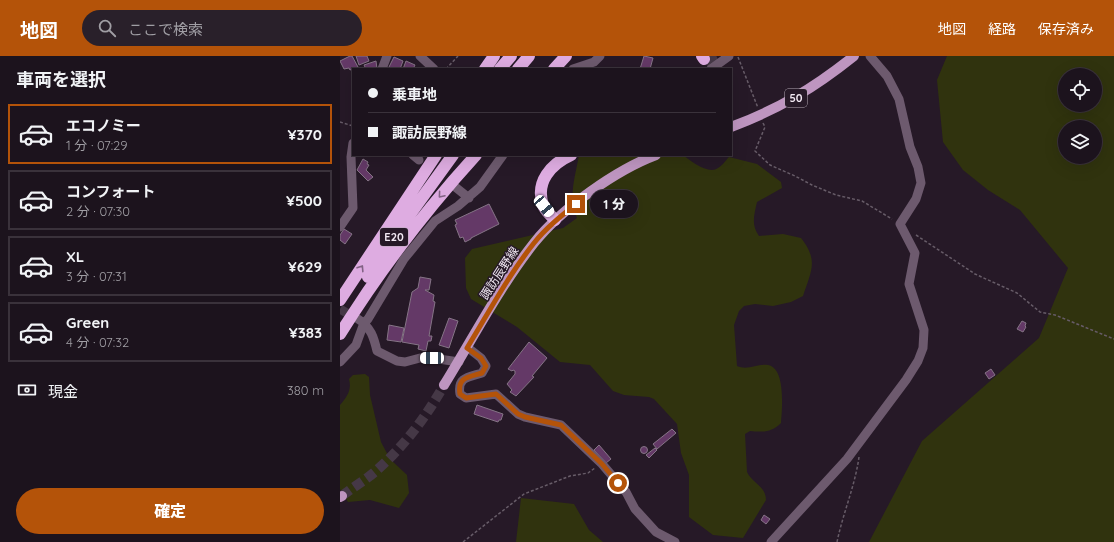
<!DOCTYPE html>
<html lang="ja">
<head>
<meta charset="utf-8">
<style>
  :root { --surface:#1c131d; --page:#29202a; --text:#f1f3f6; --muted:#a09ea4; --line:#3a323b; --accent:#b45309 }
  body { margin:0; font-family:Quicksand,"Noto Sans JP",sans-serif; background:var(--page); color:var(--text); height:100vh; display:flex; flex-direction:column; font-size:15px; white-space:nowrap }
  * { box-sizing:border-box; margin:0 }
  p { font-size:13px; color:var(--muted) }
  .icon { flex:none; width:22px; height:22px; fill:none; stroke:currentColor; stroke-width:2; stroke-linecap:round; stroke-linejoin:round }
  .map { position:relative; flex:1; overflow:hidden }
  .sheet { display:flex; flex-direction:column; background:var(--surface); width:340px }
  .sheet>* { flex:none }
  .guide { position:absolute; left:12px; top:12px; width:380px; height:88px; border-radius:0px; box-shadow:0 4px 16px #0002,0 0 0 1px var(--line); display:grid; align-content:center; height:88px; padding:0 16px; background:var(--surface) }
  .fabs { position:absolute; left:718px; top:12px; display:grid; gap:8px }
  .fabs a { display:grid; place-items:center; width:44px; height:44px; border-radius:50%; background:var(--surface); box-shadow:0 4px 16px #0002,0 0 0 1px var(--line); font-size:20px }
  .end { position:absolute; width:18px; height:18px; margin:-9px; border:5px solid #b45309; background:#fff; box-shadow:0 0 0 2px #fff }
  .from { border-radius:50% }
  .bubble { position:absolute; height:28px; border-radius:14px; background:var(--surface); box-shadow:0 4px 16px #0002,0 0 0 1px var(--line); font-size:13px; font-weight:800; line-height:28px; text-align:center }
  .car { position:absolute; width:12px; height:24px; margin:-12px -6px; border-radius:5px; box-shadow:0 0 3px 1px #0007; background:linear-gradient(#fff 24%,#345 0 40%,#fff 0 76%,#345 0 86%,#fff 0) }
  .guide b { display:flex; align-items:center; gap:14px; height:38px; font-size:15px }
  .guide b+b { border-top:1px solid var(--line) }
  .guide i { width:10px; height:10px; background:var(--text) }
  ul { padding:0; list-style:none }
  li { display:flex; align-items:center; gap:12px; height:60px; margin:0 8px 6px; padding:0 8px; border:2px solid var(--line); border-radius:0px }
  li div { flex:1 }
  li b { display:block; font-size:15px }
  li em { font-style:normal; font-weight:800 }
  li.active { border-color:var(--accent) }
  li>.icon { width:36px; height:36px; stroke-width:1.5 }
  h2 { padding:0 16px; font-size:18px; line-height:48px }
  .pay { display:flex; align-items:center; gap:10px; height:44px; padding:0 16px; font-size:15px }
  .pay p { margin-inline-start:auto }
  .action { display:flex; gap:8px; margin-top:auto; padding:8px 16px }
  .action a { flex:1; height:46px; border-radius:24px; background:var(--accent); color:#fff; font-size:16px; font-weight:800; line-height:46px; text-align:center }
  header { display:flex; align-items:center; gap:24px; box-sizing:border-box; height:56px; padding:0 20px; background:var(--accent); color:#fff }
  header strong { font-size:19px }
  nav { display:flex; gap:22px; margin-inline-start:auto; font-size:14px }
  .search { width:280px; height:36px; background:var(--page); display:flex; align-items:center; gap:10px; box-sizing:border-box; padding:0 14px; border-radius:22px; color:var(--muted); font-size:15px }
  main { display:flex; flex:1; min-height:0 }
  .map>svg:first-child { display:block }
  .green { fill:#30330e; fill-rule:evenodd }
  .building { fill:#643967; stroke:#857486 }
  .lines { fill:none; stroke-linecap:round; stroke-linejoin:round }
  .minor-tunnel { stroke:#453846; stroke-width:9; stroke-dasharray:9 4.5; stroke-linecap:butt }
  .major-tunnel { stroke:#453846; stroke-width:10; stroke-dasharray:10 5; stroke-linecap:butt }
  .highway-tunnel { stroke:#453846; stroke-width:12; stroke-dasharray:12 6; stroke-linecap:butt }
  .path { stroke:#675c68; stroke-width:1.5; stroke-dasharray:3 2; stroke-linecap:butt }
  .minor { stroke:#6d5a6e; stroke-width:9 }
  .major { stroke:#be95c0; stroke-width:10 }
  .highway { stroke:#deace1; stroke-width:12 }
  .oneway { stroke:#826284 }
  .route { stroke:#b45309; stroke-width:5 }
  .labels { text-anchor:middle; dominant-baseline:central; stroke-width:3; stroke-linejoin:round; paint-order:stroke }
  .shield { fill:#261927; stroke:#b5abb6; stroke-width:1 }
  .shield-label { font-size:11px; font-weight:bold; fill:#f2e9f3 }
  .street-label { font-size:12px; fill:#f2e9f3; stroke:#261927 }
</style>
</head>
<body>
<header>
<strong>地図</strong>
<div class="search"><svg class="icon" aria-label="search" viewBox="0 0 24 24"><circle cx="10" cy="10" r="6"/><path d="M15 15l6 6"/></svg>ここで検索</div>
<nav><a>地図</a><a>経路</a><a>保存済み</a></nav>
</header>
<main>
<section class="sheet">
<h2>車両を選択</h2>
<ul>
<li class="active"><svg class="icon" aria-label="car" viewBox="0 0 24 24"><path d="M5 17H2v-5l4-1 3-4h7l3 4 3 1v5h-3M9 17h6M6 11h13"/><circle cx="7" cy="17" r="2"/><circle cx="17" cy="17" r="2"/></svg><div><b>エコノミー</b><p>1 分 · 07:29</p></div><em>¥370</em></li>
<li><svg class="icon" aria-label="car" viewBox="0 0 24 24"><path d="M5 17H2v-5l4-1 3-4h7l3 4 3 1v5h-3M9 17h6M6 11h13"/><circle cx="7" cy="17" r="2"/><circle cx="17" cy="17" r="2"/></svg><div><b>コンフォート</b><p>2 分 · 07:30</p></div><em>¥500</em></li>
<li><svg class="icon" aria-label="car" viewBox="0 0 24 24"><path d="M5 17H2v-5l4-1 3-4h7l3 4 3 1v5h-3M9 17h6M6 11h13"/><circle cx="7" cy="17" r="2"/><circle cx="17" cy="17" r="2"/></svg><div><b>XL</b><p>3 分 · 07:31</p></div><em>¥629</em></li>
<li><svg class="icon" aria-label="car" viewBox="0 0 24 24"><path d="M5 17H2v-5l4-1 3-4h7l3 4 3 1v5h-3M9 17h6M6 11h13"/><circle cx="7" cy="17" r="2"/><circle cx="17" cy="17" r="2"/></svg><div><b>Green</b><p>4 分 · 07:32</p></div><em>¥383</em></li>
</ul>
<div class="pay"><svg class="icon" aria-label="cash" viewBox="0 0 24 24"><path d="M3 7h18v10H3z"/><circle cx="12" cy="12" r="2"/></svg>現金<p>380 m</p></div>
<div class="action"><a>確定</a></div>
</section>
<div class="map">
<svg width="774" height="486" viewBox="0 0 774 486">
  <rect width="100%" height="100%" fill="#261927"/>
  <path class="green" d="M607,0h167v486h-245l53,-101 117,-103 29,-70 -48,-58 -32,-20 -25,-20 -20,-28 -6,-62zM725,19h30v30h-30zM725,71h30v30h-30z
    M239,99h104c7,6 26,20 35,13 4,-2 8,-8 11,-11l28,7 24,18 1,6 -25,14c-3,13 -6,23 2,34l24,-2 18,4c18,23 10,33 2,58l-12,6 -18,4 -18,-2 -11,2 -5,5 -5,14 3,41c11,5 21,-3 31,-1 18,3 14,45 13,58 -10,10 -19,9 -31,8l-5,3 2,38c5,11 19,14 19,28l-23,38 -30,-3 -24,-18v-42l-8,-22 -4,-29 -23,-25 -5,-2 -25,-2 -11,-4 -23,-26 -30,-3 -43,-35 -46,-28 -5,-11 -1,-30 7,-9 91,-21 14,-10c-9,-22 -2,-40 2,-63z
    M25,318l4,3 1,18 11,47 9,17 17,16 2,18 -10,15 -29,-8 -22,2 -8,-13v-84c7,-8 12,-15 9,-26l4,-4z
    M181,442l53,6 15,26 14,12h-87z"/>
  <path class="building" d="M10,0h2l6,11 -8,3 -1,-2 -5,1 -4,-8z
    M16,0h11l2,5 -10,4z
    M304,0l9,2 -3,11h-10z
    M54,1l9,4 -3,8h-12z
    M36,5l1,8h-11l-2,-4z
    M66,5l9,4 -2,4h-10z
    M23,103l5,3 -1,2 2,1 -3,5 7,7 -5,4 -11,-11z
    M149,148l10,20 -28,14v1l-6,3 -2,-5 -3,1 -5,-13 2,-1 -2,-4z
    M4,173l8,5 -7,10 -5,-4v-5z
    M80,221l11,2 -2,11h-4l9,5 -1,6 2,1 -6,34h3l-1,5h-3l-2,10 -8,-2 1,-4 -17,-3 10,-50 6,-4z
    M109,262l9,3 -9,27 -10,-3z
    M682,265l4,2 -1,3 1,1 -3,5 -6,-3z
    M49,269l15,3 -3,14 -14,-2z
    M189,286l18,16 -15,18 2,1 -18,19 -6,-4 2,-2 -5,-6 8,-10v-3l-2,-1 -1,1 -4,-2z
    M651,313l4,6 -6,4 -4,-6z
    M137,349l26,9 -2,6h-2l-1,2 -24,-8z
    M332,373l4,4 -19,16 -4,-5z
    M259,389l12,14 -5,4 -12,-13z
    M300.5 394a3.5 3.5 0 1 1 7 0a3.5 3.5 0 1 1-7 0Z
    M315,392l2,2 -8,8 -3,-3z
    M424,459l6,4 -4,5 -5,-4z"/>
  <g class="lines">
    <path class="minor-tunnel" d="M0,253l17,10"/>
    <path class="major-tunnel" d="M2,440c11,-9 24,-16 35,-26 28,-25 49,-53 67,-85"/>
    <path class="highway-tunnel" d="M370,0l5,13"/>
    <path class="path" d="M398,1l20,51
      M106,13l12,-13
      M0,66l13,4
      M423,67l2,4 -10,24 15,14 25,11 17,9 24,10 26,6 30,18
      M576,179l59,39 42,19 23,19 15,3 59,24
      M123,486l61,-48 46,-18 18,-3 7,-5
      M497,486c6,-29 18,-56 22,-85"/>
    <path class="minor" d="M80,0l14,13
      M42,13l5,-13
      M233,13l21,-7 6,-6
      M371,13l18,-13
      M73,99l6,5
      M114,130l15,12
      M0,171l13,-19 -2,-51 2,-14
      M18,263c13,8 16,19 19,32l20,10 8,1 15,-4h12l27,4
      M127,291l14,11 5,8 -4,7c-13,4 -25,4 -22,21l6,4 30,-4 22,20 7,3 36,8 41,39 24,28 9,17 11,12 10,11 19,10
      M0,306l16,-17 8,-22 4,-4 36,-60 31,-38 23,-15 22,-19 23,-32
      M431,486l76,-83 59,-79 12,-19 5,-13 1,-18 -15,-46 6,-31 -15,-29 16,-25 5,-16 -3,-16 -8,-20 -11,-48 -12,-23 -17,-20"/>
    <path class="major" d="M391,71c48,-18 83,-39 123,-71
      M104,329c29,-47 56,-99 90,-142 27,-34 82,-73 122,-88
      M0,441l2,-1"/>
    <path class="highway" d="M362,0l2,3
      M145,13l9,-13
      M160,13l11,-13
      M178,13l11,-13
      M214,13l12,-13
      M215,164c-3,-4 -10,-9 -12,-15 -8,-23 8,-41 28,-50
      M28,221l43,-64 42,-58
      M0,244l96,-145
      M0,278c40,-64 85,-123 136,-179"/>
  </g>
  <defs><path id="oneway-chevron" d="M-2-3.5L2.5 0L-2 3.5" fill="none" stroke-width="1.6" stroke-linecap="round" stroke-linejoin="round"/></defs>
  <g class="oneway">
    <use href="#oneway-chevron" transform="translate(101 139) rotate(130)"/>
    <use href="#oneway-chevron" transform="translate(21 212) rotate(-57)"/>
  </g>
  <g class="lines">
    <path class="route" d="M236,148c-15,12 -30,24 -42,39 -26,33 -45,69 -67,105l14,10 5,8 -4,7c-13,4 -25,4 -22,21l6,4 30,-4 22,20 7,3 36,8 41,39 16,19"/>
  </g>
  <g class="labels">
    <g class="shield">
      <rect x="445" y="33" width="22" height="18" rx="3"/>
      <rect x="40" y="172" width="28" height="18" rx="3"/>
    </g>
    <g class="shield-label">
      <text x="456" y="42">50</text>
      <text x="54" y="181">E20</text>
    </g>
    <g class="street-label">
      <text transform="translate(159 217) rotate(-57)">諏訪辰野線</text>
    </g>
  </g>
</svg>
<div class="fabs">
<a><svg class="icon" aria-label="locate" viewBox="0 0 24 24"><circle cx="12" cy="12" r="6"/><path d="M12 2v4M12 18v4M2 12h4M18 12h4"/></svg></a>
<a><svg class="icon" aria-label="layers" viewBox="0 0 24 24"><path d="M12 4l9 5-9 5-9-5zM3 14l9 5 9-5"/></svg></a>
</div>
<i class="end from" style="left:278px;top:427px"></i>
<i class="end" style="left:236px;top:148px"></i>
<div class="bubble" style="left:250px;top:134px;width:48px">1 分</div>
<i class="car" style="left:204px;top:150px;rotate:140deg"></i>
<i class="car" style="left:92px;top:302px;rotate:270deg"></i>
<div class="guide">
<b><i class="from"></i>乗車地</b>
<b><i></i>諏訪辰野線</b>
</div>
</div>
</main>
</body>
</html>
